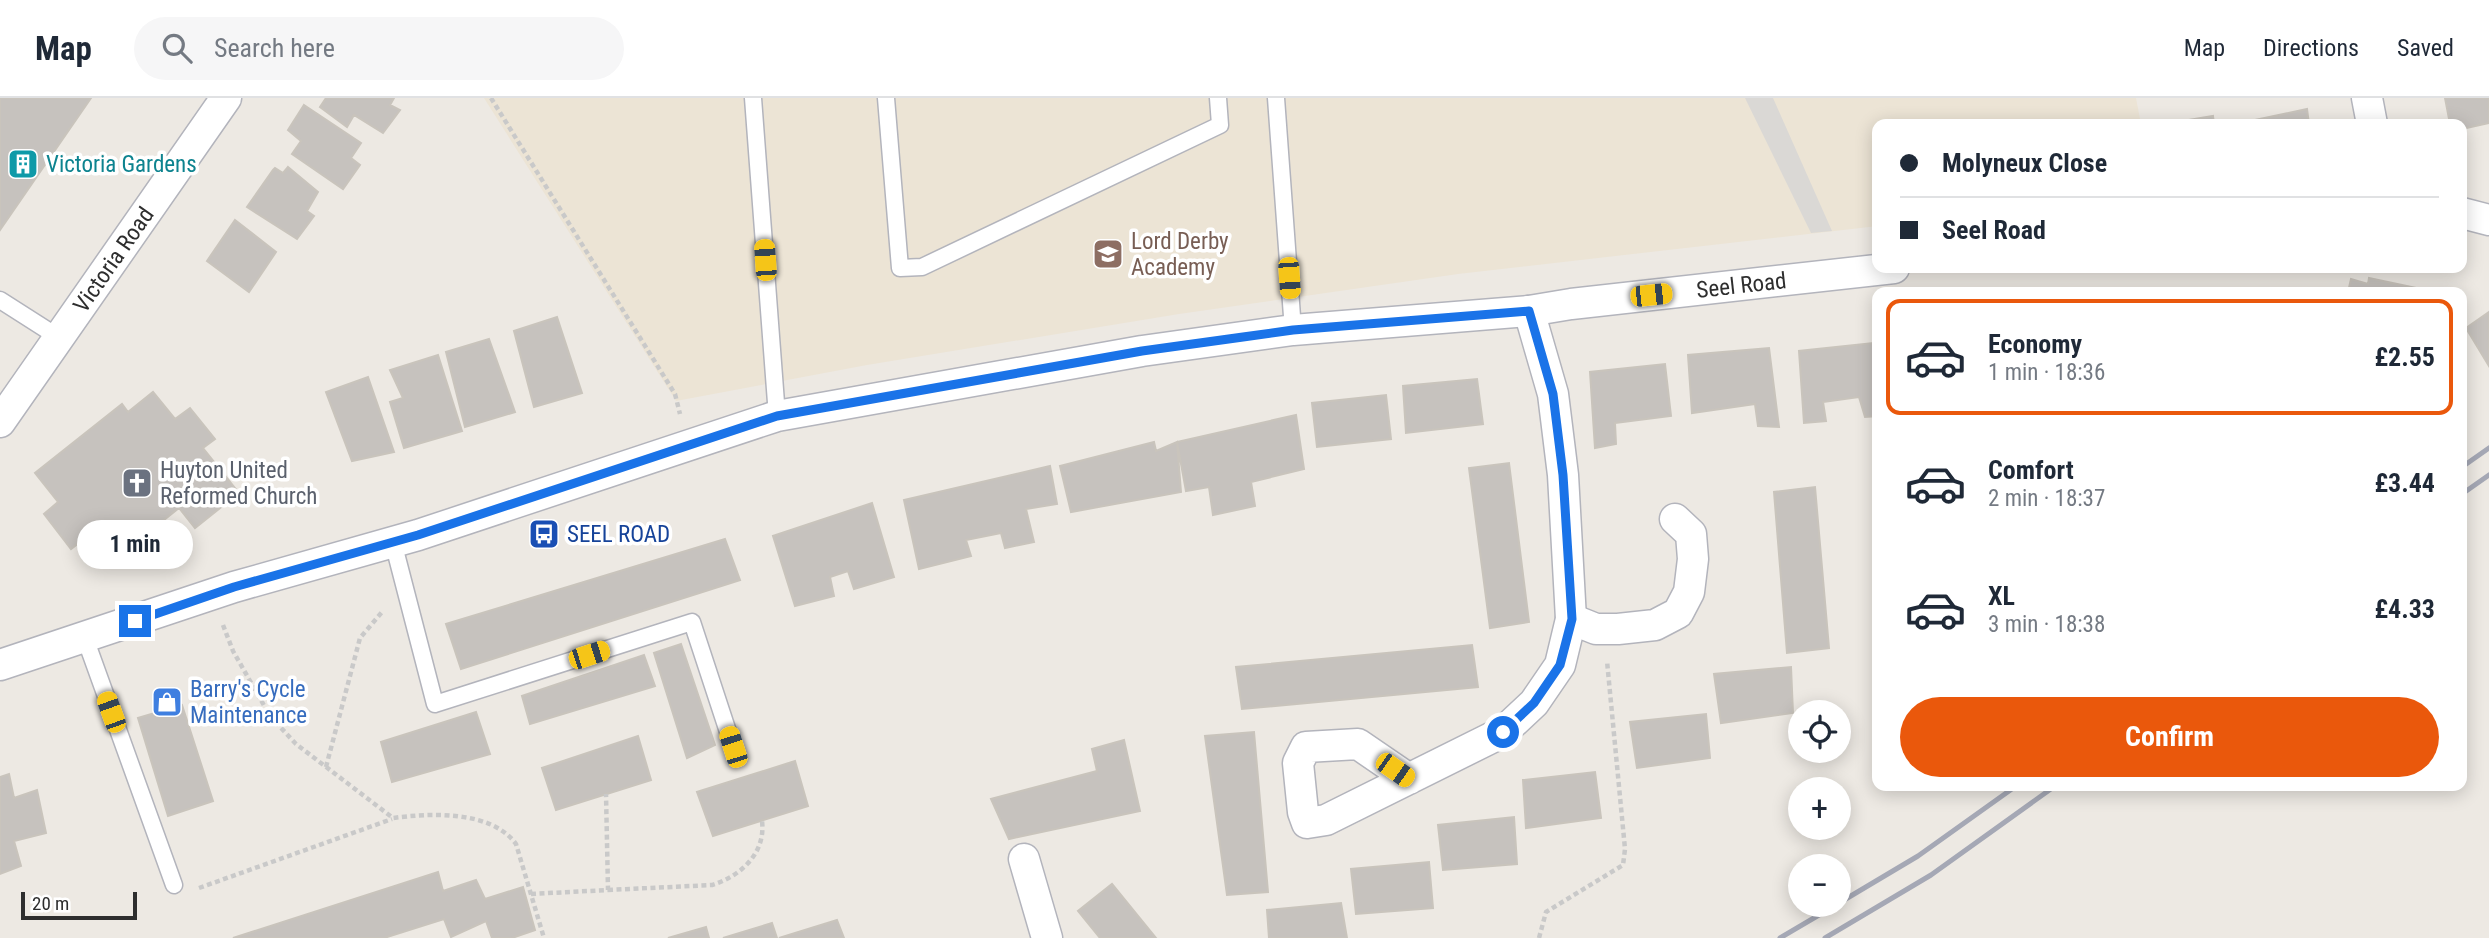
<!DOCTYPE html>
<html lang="en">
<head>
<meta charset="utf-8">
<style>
  :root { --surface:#fff; --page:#f6f6f7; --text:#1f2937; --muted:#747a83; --line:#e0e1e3; --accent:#ea580c }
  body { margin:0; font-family:"Roboto Condensed",sans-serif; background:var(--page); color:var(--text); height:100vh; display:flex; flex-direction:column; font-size:26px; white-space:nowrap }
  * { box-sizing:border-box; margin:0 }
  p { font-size:23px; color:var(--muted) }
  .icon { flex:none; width:38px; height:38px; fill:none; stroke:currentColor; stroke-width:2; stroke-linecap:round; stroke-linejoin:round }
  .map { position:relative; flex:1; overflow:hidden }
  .panel { position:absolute; left:1872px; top:189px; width:595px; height:504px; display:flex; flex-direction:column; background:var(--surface); border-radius:14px; box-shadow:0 4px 18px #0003 }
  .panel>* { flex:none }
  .hud { position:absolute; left:1872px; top:21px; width:595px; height:154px; border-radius:14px; box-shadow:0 4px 18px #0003; display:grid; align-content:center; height:154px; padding:0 28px; background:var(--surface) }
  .buttons { position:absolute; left:1788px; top:602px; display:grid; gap:14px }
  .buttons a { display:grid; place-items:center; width:63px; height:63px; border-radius:50%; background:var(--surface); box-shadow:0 4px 18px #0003; font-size:35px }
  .scale { position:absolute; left:21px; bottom:18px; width:116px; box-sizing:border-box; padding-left:7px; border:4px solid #2e2e2e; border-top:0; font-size:19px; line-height:24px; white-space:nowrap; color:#2e2e2e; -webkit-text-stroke:5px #fff; paint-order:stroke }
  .end { position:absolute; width:32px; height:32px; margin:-16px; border:9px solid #1a73e8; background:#fff; box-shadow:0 0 0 4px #fff }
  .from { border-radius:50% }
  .bubble { position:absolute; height:49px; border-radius:24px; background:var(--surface); box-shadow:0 4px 18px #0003; font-size:23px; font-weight:700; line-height:49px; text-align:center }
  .car { position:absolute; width:21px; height:42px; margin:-21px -10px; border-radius:9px; box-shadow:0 0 5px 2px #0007; background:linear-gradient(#f5c518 24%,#345 0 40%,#f5c518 0 76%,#345 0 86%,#f5c518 0) }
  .hud b { display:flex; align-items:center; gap:24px; height:66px; font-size:26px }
  .hud b+b { border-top:2px solid var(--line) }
  .hud i { width:18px; height:18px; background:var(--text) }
  ul { padding:12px 0 0; list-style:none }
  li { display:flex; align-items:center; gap:21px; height:116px; margin:0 14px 10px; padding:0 14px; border:4px solid transparent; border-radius:14px }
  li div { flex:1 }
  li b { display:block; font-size:26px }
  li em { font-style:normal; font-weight:700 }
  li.on { border-color:var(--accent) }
  li>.icon { width:63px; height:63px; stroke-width:1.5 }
  .button { display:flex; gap:14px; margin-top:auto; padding:14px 28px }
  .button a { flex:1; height:80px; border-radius:42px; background:var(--accent); color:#fff; font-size:28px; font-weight:700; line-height:80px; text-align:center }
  header { display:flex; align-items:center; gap:42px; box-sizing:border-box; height:98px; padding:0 35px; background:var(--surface); border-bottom:2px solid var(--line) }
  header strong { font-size:33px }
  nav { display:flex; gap:38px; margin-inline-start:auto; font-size:24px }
  .search { width:490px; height:63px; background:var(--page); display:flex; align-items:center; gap:18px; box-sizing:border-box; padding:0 24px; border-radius:38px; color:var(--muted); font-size:26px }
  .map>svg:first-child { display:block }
  .education { fill:#ece4d5 }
  .plaza { fill:#dad8d5 }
  .building { fill:#c6c2be; stroke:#c9c4bc; stroke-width:2 }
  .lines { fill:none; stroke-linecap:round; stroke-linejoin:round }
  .service-casing { stroke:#b3b4bc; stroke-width:19 }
  .minor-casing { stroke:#b3b4bc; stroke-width:33 }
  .path { stroke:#c9c9c9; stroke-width:4.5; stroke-dasharray:5 3.5; stroke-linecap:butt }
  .service { stroke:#fff; stroke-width:16 }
  .minor { stroke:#fff; stroke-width:30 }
  .rail { stroke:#a5a8b5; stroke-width:5 }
  .route { stroke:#1a73e8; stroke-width:9 }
  .labels { text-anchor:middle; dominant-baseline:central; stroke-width:7; stroke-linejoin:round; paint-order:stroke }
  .culture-label { font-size:23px; fill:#0d838f; stroke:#fff; text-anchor:start }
  .education-label { font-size:23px; fill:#785e54; stroke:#fff; text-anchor:start }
  .street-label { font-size:23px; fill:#2e2e2e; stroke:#fff }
  .worship-label { font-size:23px; fill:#5b616d; stroke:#fff; text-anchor:start }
  .transit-label { font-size:23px; fill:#164399; stroke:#fff; text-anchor:start }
  .shop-label { font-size:23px; fill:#366cbe; stroke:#fff; text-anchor:start }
</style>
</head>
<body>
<header>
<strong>Map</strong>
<div class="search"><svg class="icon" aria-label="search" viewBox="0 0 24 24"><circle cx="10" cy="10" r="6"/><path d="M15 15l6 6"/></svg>Search here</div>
<nav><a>Map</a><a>Directions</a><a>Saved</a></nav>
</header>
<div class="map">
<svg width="2489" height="840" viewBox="0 0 2489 840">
  <rect width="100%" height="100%" fill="#ede9e3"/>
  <path class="education" d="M484,0h1652l5,26h-263v102l-420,48 -279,40 -312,51 -191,36z"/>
  <path class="plaza" d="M1745,0h28l59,133 -21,2z"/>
  <path class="building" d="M0,0h91l-91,132z
    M326,0h68l-4,7 10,5 -17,23 -29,-18 -7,12 -27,-20z
    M2445,0h44v25l-27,6v-5h-12z
    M304,7l57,38 -10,15 9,7 -17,24 -51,-35 9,-13 -13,-11z
    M2307,11l2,15h-73z
    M2213,18l1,8h-44v-1z
    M288,69l30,25 -11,19 7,5 -17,23 -50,-32 26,-37 2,-2 8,5z
    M235,122l41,32 -27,40 -42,-31z
    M2369,180l66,14h-87l3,-13 17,5z
    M2489,214v54l-23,-38z
    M557,219l25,76 -48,14 -20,-76z
    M489,241l26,73 -50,15 -19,-75z
    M1873,245l5,30v43l-13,1 -6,-20 -36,5 3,19 -22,2 -5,-72z
    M1769,250l10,79 -21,-1 -3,-22 -63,9 -4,-58z
    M438,257l24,76 -58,17 -14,-46 13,-4 -13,-28z
    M1665,266l6,52 -56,7 1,21 -21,4 -5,-76z
    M368,279l26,75 -42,9 -26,-69z
    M1477,281l6,45 -77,9 -3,-47z
    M153,294l22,27 15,-11 25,31 -12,9 36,45 -44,35 -16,-20 -70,56 -21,-28 -17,13 -27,-35 14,-12 -23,-29 87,-69 6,8z
    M1386,297l5,44 -74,8 -5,-44z
    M1296,317l8,54 -53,13 4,24 -42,9 -4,-28 -23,4 -9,-49z
    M1154,344l2,9 21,-9 4,50 -110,20 -11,-46z
    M1509,365l20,159 -39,6 -21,-160z
    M1050,368l7,38 -31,5 8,33 -29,6 -4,-15 -35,7 5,16 -52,13 -15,-69z
    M1815,389l14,161 -42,5 -13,-161z
    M872,405l22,74 -40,12 -6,-18 -18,6 4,19 -39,10 -22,-70z
    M725,441l15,41 -279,89 -15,-45z
    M681,546l34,101 -28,13 -33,-105z
    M1472,547l6,42 -236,22 -6,-42z
    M644,557l11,31 -125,38 -8,-28z
    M1791,569l2,46 -72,10 -7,-49z
    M182,607l31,96 -45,15 -30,-98z
    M476,614l14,42 -98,28 -11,-40z
    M1706,616l4,44 -73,10 -7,-46z
    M1254,634l14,160 -41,3 -22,-159z
    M638,638l13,44 -95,30 -14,-42z
    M1124,642l16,71 -131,28 -18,-40 106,-28 -5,-22z
    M795,663l13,45 -95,30 -16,-44z
    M1595,674l6,46 -75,10 -3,-48z
    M9,676l5,24 23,-8 9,43 -32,8 7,25 -21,8v-97z
    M1514,719l3,47 -74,6 -5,-45z
    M1429,764l4,46 -77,6 -5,-45z
    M438,774l5,19 33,-11 9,19 38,-12 12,43 -23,8h-20l-6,-17 -35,16 -7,-18 -60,19h-151z
    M1112,786l44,54h-56l-22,-27z
    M1341,805l6,35h-78l-2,-28z
    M837,822l7,18h-65z
    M772,825l5,15h-54z
    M706,829l3,11h-41z"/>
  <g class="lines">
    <g class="service-casing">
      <path id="service" d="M753,0l24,318
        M886,0l14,170 22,-1 298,-142 -2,-27
        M1276,0l17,232
        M0,202l58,37
        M393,444l42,162 257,-82 41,125
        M85,540l89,247"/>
    </g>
    <g class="minor-casing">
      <g id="minor">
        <path d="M2367,0l5,26"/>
        <path d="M2462,115l27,7"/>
        <path id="s1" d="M0,324l226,-324"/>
        <path d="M1571,521l25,10h22l37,-4 23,-12 11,-21 4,-33 -2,-25 -16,-15"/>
        <path id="s2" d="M0,567l234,-78 184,-52 359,-119 365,-65 151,-21 236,-19 42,-7 323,-36"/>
        <path d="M1409,681l-51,-35 -52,3 -8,16 5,49 4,11 19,-3 177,-88 31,-29 26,-38 11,-46 -8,-144 -10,-81 -24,-83"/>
        <path d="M1024,761l23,79"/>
      </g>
    </g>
    <path class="path" d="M491,0l184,296 5,20
      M223,527l10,26 37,65 26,28 97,74c38,-5 98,-8 123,26l28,94
      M326,669l34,-129 22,-26
      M199,790l193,-69
      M608,792l104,-5c29,-9 54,-32 50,-64
      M531,796l77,-4 -2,-96
      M1539,840l7,-26 77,-47 2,-16 -18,-188"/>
    <use href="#service" class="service"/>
    <use href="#minor" class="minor"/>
    <path class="rail" d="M2462,369l27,-19
      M2462,396l27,-19
      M1839,805l79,-47 98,-70
      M1780,840l56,-33
      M1825,840l106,-63 124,-89"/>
  </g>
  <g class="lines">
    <path class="route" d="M135,523l99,-34 184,-52 359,-119 365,-65 101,-14 50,-7 236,-19 24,83 10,81 9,144 -12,46 -26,38 -31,29"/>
  </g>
  <defs>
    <g id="building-square" transform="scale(1.575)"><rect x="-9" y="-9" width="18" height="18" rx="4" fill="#0f9aa8" stroke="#fff"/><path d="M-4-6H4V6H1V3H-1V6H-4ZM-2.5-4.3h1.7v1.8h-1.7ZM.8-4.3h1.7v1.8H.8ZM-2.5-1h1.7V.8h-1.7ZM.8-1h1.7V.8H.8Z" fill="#fff"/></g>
    <g id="school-square" transform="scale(1.575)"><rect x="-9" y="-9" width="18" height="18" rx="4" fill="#8d6e63" stroke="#fff"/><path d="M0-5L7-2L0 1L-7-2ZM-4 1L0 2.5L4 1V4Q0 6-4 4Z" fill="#fff"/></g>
    <g id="church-square" transform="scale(1.575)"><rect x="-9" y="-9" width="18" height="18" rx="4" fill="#6b7280" stroke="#fff"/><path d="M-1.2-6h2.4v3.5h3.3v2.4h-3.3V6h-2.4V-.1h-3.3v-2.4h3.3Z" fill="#fff"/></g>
    <g id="bus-square" transform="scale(1.575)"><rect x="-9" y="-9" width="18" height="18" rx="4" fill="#1a4fb4" stroke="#fff"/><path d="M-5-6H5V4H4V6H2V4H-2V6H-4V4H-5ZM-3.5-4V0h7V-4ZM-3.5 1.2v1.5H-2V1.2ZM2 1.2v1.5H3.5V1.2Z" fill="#fff"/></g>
    <g id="shop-square" transform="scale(1.575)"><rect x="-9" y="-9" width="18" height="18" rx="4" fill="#3f7fe0" stroke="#fff"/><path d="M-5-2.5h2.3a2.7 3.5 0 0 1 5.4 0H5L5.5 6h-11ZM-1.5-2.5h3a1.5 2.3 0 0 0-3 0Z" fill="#fff"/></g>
  </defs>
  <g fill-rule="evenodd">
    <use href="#building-square" x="23" y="66"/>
    <use href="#school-square" x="1108" y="156"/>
    <use href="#church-square" x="137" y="385"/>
    <use href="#bus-square" x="544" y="436"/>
    <use href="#shop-square" x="167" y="604"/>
  </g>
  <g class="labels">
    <g class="culture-label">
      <text x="46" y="66">Victoria Gardens</text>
    </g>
    <g class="education-label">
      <text x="1131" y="143">Lord Derby<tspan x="1131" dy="26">Academy</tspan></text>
    </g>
    <g class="street-label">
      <text stroke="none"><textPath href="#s1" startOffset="198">Victoria Road</textPath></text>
      <text stroke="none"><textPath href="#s2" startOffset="1790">Seel Road</textPath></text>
    </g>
    <g class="worship-label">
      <text x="160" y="372">Huyton United<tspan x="160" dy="26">Reformed Church</tspan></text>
    </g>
    <g class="transit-label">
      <text x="567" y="436">SEEL ROAD</text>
    </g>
    <g class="shop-label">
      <text x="190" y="591">Barry's Cycle<tspan x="190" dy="26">Maintenance</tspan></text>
    </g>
  </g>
</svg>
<div class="buttons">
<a><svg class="icon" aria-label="locate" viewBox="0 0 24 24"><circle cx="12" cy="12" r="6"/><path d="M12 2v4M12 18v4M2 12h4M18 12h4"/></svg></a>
<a>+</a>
<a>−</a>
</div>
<div class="scale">20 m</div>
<i class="end from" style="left:1503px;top:634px"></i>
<i class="end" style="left:135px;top:523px"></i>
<div class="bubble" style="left:77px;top:422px;width:116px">1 min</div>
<i class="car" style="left:765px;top:162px;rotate:356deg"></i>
<i class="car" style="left:1289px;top:180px;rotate:176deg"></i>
<i class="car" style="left:1651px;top:197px;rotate:84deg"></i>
<i class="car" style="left:589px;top:557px;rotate:72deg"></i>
<i class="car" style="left:111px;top:614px;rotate:340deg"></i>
<i class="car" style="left:733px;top:649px;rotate:342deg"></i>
<i class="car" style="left:1395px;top:672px;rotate:125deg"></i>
<div class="hud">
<b><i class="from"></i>Molyneux Close</b>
<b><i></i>Seel Road</b>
</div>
<section class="panel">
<ul>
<li class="on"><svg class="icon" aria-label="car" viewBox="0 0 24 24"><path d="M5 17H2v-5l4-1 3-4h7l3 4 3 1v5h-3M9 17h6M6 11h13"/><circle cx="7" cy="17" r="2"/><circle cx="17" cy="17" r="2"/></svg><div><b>Economy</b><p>1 min · 18:36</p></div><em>£2.55</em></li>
<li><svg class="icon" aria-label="car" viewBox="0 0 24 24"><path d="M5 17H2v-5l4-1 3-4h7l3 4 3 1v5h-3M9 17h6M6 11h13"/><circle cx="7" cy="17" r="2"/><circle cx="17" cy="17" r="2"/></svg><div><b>Comfort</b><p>2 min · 18:37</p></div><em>£3.44</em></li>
<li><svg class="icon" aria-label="car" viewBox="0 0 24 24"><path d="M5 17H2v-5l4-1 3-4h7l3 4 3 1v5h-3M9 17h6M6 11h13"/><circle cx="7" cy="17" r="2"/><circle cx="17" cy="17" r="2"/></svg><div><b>XL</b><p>3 min · 18:38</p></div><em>£4.33</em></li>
</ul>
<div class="button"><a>Confirm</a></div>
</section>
</div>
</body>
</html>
